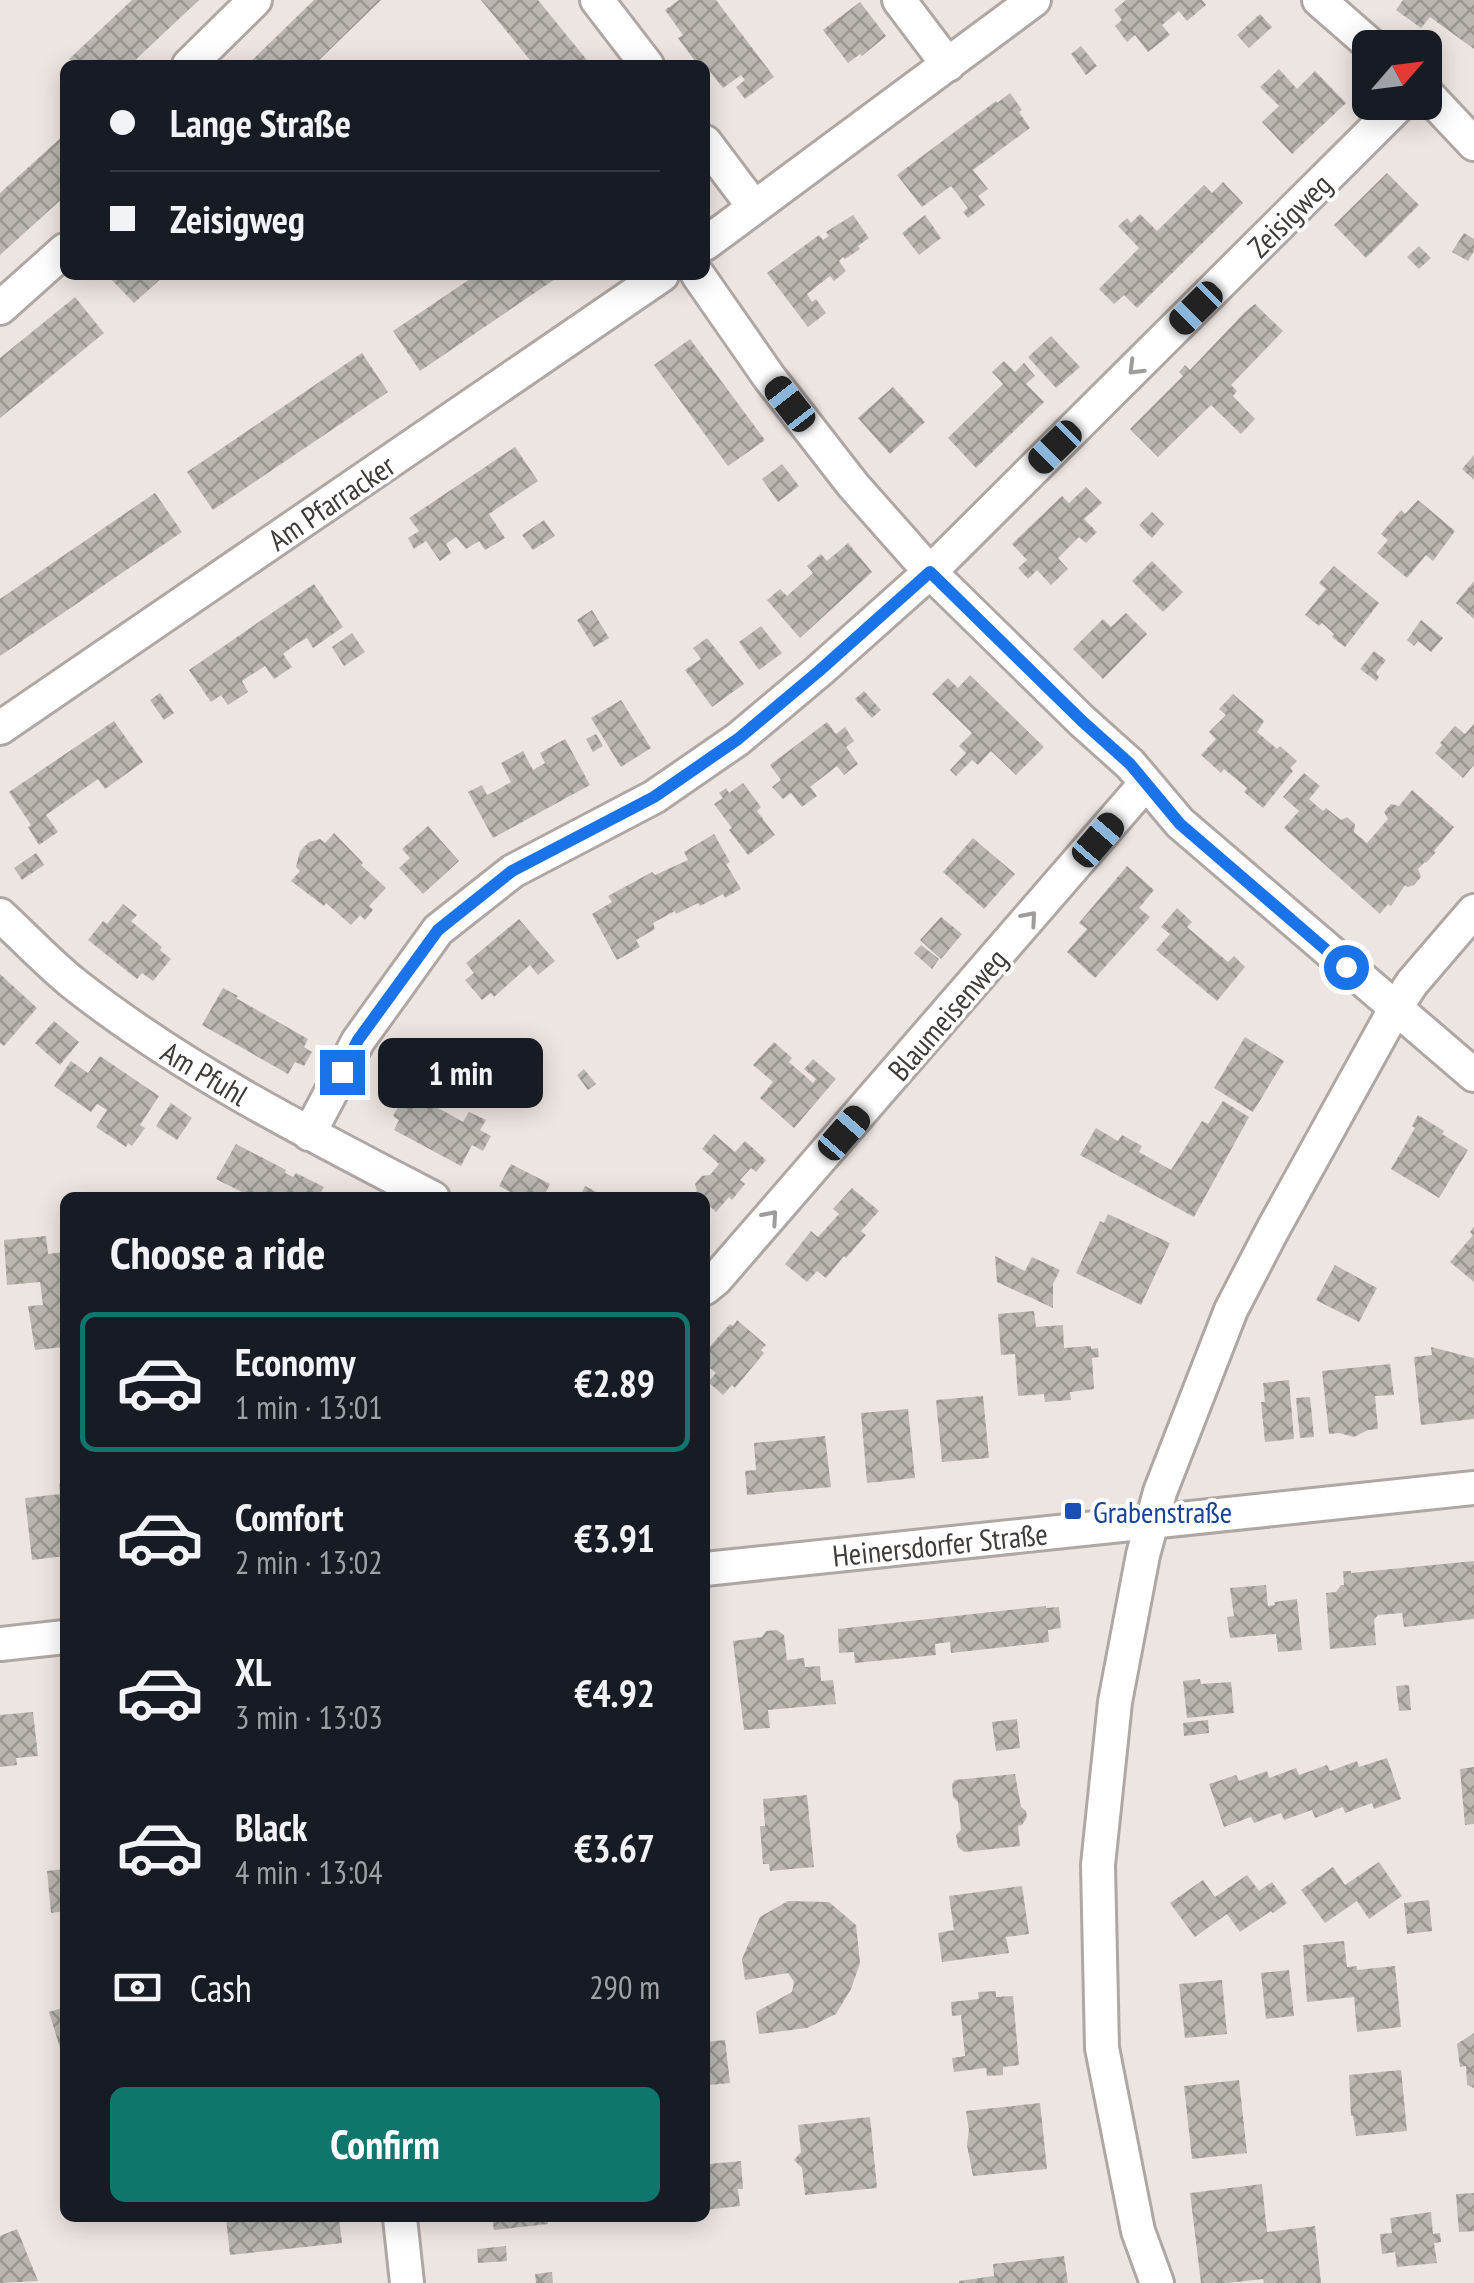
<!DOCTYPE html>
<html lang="en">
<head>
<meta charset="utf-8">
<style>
  :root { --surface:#171b24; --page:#20242c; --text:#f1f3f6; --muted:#9ea1a6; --line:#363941; --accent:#0f766e }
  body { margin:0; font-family:"PT Sans Narrow",sans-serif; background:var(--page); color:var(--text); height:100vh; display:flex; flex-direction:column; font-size:38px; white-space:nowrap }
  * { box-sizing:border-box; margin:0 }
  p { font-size:32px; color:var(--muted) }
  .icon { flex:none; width:55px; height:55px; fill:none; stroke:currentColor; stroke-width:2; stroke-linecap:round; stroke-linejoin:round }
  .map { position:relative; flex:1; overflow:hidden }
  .details { position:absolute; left:60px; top:1192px; width:650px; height:1030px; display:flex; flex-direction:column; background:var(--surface); border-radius:15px; box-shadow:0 5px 25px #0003 }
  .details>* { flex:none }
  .guide { position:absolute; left:60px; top:60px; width:650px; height:220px; border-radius:15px; box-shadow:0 5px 25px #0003; display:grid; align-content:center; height:220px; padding:0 50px; background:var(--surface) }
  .needle { width:65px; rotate:62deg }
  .controls { position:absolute; left:1352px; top:30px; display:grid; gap:20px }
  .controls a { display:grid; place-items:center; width:90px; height:90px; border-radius:15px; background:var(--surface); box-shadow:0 5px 25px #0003; font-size:50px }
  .end { position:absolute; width:45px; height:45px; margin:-22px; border:12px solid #1a73e8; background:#fff; box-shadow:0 0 0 5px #fff }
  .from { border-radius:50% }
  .bubble { position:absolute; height:70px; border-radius:15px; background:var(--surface); box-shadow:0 5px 25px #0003; font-size:32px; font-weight:800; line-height:70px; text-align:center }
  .car { position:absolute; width:30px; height:60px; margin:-30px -15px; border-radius:12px; box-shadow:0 0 8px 2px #0007; background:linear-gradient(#222 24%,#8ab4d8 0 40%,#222 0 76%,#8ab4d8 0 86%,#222 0) }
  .guide b { display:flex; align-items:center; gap:35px; height:95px; font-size:38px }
  .guide b+b { border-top:2px solid var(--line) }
  .guide i { width:25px; height:25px; background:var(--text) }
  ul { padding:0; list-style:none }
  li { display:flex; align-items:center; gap:30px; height:140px; margin:0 20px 15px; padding:0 30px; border:5px solid transparent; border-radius:15px }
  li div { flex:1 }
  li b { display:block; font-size:38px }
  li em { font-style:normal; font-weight:800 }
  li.selected { border-color:var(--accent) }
  li>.icon { width:90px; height:90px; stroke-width:1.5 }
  h2 { padding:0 50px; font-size:45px; line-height:120px }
  .pay { display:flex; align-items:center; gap:25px; height:110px; padding:0 50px; font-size:38px }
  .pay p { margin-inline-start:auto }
  .cta { display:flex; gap:20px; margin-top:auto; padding:20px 50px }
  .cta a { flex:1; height:115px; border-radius:15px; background:var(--accent); color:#fff; font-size:40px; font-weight:800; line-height:115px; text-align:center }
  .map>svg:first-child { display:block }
  .building { fill:url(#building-cross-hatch) }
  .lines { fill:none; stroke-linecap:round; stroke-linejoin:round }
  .minor-casing { stroke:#afa7a4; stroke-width:38 }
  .minor { stroke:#fff; stroke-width:32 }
  .oneway { stroke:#9e9d9c }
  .route { stroke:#1a73e8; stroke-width:12 }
  .transit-dot { fill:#1a4fb4; stroke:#fff; stroke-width:4 }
  .labels { text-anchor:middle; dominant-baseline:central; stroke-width:8; stroke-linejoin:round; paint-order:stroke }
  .street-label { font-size:30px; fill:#3e3b39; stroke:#fff }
  .transit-label { font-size:30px; fill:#164399; stroke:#fff; text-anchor:start }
</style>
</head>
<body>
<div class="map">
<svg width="1474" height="2283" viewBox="0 0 1474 2283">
  <defs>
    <pattern id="building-cross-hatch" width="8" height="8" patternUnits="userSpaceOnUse" patternTransform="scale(2.5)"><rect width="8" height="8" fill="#bbb7b0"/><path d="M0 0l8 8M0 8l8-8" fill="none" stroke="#999690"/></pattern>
  </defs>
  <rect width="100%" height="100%" fill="#ede5e1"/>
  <path class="building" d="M132,0h67l-69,65h-55l-6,-6z
    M314,0h67l-67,65h-67z
    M481,0h57l53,65h-57z
    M679,0h37l58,77 -29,22 -9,-12 9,-7 -4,-5 -18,13 -20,-25 -5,2 -20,-27 5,-3 -18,-25z
    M1126,0h76l4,5 -19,16 -8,-10 -17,14 8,10 -22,17 -13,-17 -8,7 -12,-16 7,-6 -8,-10z
    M1403,0h71v49l-44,-32 -9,11 -25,-18z
    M860,2l26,34 -24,20 -2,-2 -12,9 -25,-33z
    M1260,14l12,13 -23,21 -12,-13z
    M1081,46l16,20 -11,9 -15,-21z
    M1279,69l18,20 18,-18 31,32 -54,51 -30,-32 17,-16 -19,-19z
    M1010,93l12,17 -3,2 11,16 -57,42 15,19 -10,7 7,9 -17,13 -5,-6 5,-4 -17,-22 -29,21 -25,-32 99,-74 1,2z
    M65,134v62l-65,59v-62z
    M1387,173l32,32 -53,53 -32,-33z
    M1223,182l20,21 -106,105 -13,-13 -10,9 -15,-15 40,-41 -21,-22 9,-8 4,5 9,-9 17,17 47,-46 8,8z
    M853,215l16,23 -11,8 2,3 -15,10 -2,-2 -4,4 7,10 -12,10 -4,-5 -23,18 5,8 4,-3 10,14 -18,14 -41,-54 52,-38 4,5 6,-4 -3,-4z
    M925,215l16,23 -22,17 -17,-22z
    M1464,233l10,6v12l-6,10 -16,-9z
    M1419,246l12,12 -12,11 -12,-12z
    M107,275h58l-31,28z
    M476,275h85l-141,96 -27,-40z
    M75,297l29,36 -104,85v-60z
    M1255,304l28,27 -52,54 6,6 -4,5 22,23 -14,15 -30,-29 -53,52 -28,-28 53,-53 -4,-4 6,-7 5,5 55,-58z
    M1051,336l29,31 -24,21 -28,-31z
    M690,339l75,101 -37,26 -74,-101z
    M362,353l26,39 -175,118 -26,-38z
    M1004,361l11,11 9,-9 11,13 -9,8 18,18 -68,66 -28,-30 55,-54 -11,-12z
    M893,387l32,35 -35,32 -32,-36z
    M515,447l23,34 -49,33 16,24 -20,12 -6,-9 -13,8 -10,-12 -10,7 5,9 -11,8 -14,-20 -12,8 -6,-11 11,-7 -10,-13z
    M1474,455v25l-12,-11z
    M782,464l17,22 -21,16 -16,-23z
    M1086,487l16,16 -18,16 13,13 -11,11 -7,-6 -21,21 10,11 -17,16 -14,-15 -9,9 -10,-11 9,-8 -15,-16 50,-48 7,7z
    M155,493l27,39 -182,124v-57z
    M1418,500l37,31 -22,30 -7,-6 -19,23 -30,-25 11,-13 -7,-6 20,-24 4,4z
    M1152,512l12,12 -12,14 -13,-13z
    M544,520l11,16 -22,14 -11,-15z
    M848,543l24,29 -72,66 -33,-38 13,-11 7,7 26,-23 -6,-7 14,-12 6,7z
    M1152,561l31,31 -20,20 -31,-31z
    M1334,566l45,37 -34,44 -13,-10 2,-3 -12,-11 -3,3 -14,-11 21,-26 -7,-6z
    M1474,581v38l-18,-16z
    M314,584l29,43 -30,21 -6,-10 -11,6 -13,10 9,13 -18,12 -9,-13 -23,15 6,11 -20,13 -7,-10 -10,7 -22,-32z
    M592,610l17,28 -15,9 -17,-27z
    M1126,613l21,21 -44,45 -30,-30 30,-30 8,8z
    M1421,620l22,18 -12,14 -13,-11 -4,5 -7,-6z
    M761,626l21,27 -23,17 -20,-28z
    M352,633l13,19 -21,14 -12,-19z
    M707,638l37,46 -32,23 -27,-37 16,-11 -8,-11z
    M1374,651l12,9 -10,13 3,4 -3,4 -16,-12z
    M970,675l74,72 -28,28 -25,-24 -13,14 -6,-5 -16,16 -6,-6 16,-17 -7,-7 13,-13 -40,-39 16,-16 10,10z
    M864,691l17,19 -9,8 -17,-19z
    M160,693l14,20 -10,7 -14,-20z
    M1233,694l31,27 -7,11 20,17 3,-3 17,15 -7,7 3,3 -30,37 -19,-16 3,-4 -23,-19 -3,4 -20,-18 15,-16 -7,-7 17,-17 -7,-6z
    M621,700l30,48 -30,19 -30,-49z
    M114,721l29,41 -38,27 -7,-10 -52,36 12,17 -19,13 -11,-18 3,-2 -22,-33z
    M827,722l9,12 9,-7 9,14 -8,6 12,17 -14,11 -7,-9 -27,21 7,9 -15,11 -11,-14 -8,6 -11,-12 9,-7 -11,-15z
    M1474,724v41l-11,13 -28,-25 7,-8 -2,-2 15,-17 10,8z
    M596,734l7,12 -10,6 -7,-13z
    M565,739l25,46 -97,53 -25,-46 14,-7 5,10 10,-5 14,-8 -10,-19 22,-12 10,19 12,-7 -5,-10z
    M1304,773l16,13 -11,13 14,12 3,-3 15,12 6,-3 8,7 -1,8 13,11 21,-24 -4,-7 7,-8 8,2 13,-16 42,37 -20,24 2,1 -10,11 -1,-1 -7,7 3,8 -7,8 -6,2 -3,-2 -14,21 -3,-2 -8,10 -96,-86 15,-17 -16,-14z
    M743,783l18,24 -4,4 18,24 -27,20 -19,-25 3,-2 -18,-24 9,-6 -4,-5 7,-5 3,5z
    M428,826l31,35 -36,33 -24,-26 11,-10 -8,-9z
    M334,833l29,30 -2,2 25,23 -17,18 4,4 -8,10 -5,-5 -9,10 -25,-22 -2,3 -33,-25 9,-10 -4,-4 4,-16 9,-9 11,-3 5,4z
    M714,834l16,28 -4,2 15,25 -16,9 -2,-4 -23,12 -2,-3 -22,11 -1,-3 -22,12 2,6 -19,11 4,7 -23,13 -25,-46 20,-12 -4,-6 44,-24 3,3 33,-15 -4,-8z
    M973,838l42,36 -31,35 -41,-37z
    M36,853l8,12 -22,15 -8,-12z
    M1127,866l27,24 -15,18 11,9 -55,61 -28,-26 20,-23 -8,-6z
    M123,904l14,11 -6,6 31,26 -2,3 11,9 -18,22 -11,-8 -5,6 -49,-39 15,-19 4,3z
    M1177,908l15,14 -5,5 41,35 6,-6 11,11 -28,34 -61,-51 14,-16 -9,-7z
    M941,917l21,17 -21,25 -21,-19z
    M519,919l36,42 -17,14 -8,-10 -36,32 -3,-4 -9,7 -17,-20 9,-7 -8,-10z
    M921,945l18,14 -7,10 -18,-16z
    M0,974l37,34 -33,38 -4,-3z
    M223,988l15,8 -2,2 72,41 -4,8 8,5 -8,14 -9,-4 -7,12 -86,-49z
    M54,1021l25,21 -19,23 -25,-22z
    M1245,1037l39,24 -31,51 -39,-24z
    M774,1042l18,16 -3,4 24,21 3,-4 -12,-10 9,-10 23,20 -42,49 -34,-30 13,-16 -20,-17z
    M100,1056l59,40 -19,29 5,3 -13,18 -4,-3 -2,4 -30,-20 11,-17 -10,-6 -6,8 -37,-26 17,-25 17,12z
    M584,1069l12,15 -8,6 -11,-15z
    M424,1088l16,9 -6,9 15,8 14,8 6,-10 17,8 -6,10 11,6 -8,15 -11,-6 -11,21 -67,-36 5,-10 -6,-4 11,-20 11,6z
    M1223,1101l26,16 -55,100 -114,-62 16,-27 22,13 4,-6 20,11 -3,6 32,18 31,-49 6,3z
    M171,1103l21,15 -15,22 -21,-14z
    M1418,1115l26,16 -2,3 26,16 -29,48 -48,-29 24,-41 -3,-2z
    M714,1134l21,18 10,-11 21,19 -10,12 -5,-4 -11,12 5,4 -13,16 -3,-3 -13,15 -11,-10v-4h-5l-6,-5 3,-2 -2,-7 7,-8 8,-1 9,-11 -17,-15z
    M236,1144l50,26 -1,3 8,4 3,-4 28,14 -6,11h-79l3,-6 -26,-13z
    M511,1164l39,20 -7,14h-21l-23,-12z
    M585,1186l23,12h-29z
    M852,1188l27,23 -18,20 5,4 -20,23 -2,-2 -18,22 -9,-7 -10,11 -22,-18 26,-33 7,6 21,-23 -6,-5z
    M1108,1214l62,29 -29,62 -65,-32 24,-52 4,2z
    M1474,1227v55l-24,-20 23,-27 -3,-3z
    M46,1236l2,18 16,-2 1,80h-3l2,15 -29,3 -7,-44 15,-1 -3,-23 -33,3 -3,-45z
    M995,1256l30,15 7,-14 28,13 -7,14v24l-56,-26z
    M1335,1265l42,23 -18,34 -43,-22z
    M1034,1311l2,16 27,-2 1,23 27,-2v3l7,-1 1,9 -7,1 2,31 -24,3 1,8 -26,2 -1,-8 -26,2 -3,-42 -14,1 -3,-41z
    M737,1320l29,25 -5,5 3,3 -29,35 -3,-3 -9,10 -15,-13 8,-9 -11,-9v-12l25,-28 3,2z
    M1431,1347l43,11v61l-53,6 -7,-68 18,-2z
    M1390,1364l4,31 -19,1 3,33 -10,1 -14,7 -15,-4 -10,1 -7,-63z
    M1289,1380l5,59 -29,3 -4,-40h4l-2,-19z
    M983,1396l6,62 -47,4 -6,-62z
    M1310,1397l4,40 -14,1 -4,-40z
    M908,1409l7,69 -48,5 -6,-70z
    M825,1436l6,51 -84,8 -2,-24 11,-1 -2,-27z
    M65,1483v73l-33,4 -7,-62 35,-4 -1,-10z
    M1474,1561v58l-70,8 -2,-14 -24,2 -4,5 2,25 -46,4 -4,-56 10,-1 5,-7h3l-1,-14h8v2z
    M1266,1585l2,21 7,-1 -1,-3 23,-3 5,51 -24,2 -2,-18 -46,4 -3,-21 7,-1 -4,-28z
    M1046,1606v2l13,-1 2,21 -13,2 1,12 -98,11 -1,-11 -15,2 1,11 -81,8 -1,-11 -15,1 -1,-24z
    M777,1630l7,5 3,25 17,-2 1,9 15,-1 1,15 12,-1 3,24 -68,6 2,18 -26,2 -11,-89 29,-4 4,-6z
    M1200,1679l1,5 30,-2 3,31 -47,5 -4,-37z
    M1409,1685l2,25 -12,1 -3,-25z
    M33,1712l5,44 -22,2 1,7 -17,2v-52z
    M1017,1719l3,29 -24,3 -4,-29z
    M1208,1720l1,13 -25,3 -1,-13z
    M1387,1758l14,41 -27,10 -2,-6 -27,10 -2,-6 -28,11 -3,-8 -28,10 -3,-7 -27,10 -3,-6 -27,10 -15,-43 27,-9 3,6 28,-10 2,7 27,-10 3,7 28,-10 3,6 27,-10 2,6z
    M1474,1767v57l-9,1 -5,-56z
    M1015,1774l6,33 5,4 1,6 -5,8 -4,1 2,20 -56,6 -6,-5 -2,-12 5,-5 -3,-28 -5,-5 -1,-13 3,-4z
    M807,1795l7,72 -44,4 -1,-7h-6l-3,-38h5l-2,-27z
    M1379,1862l23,34 -33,23 -12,-18 -32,22 -24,-33 32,-23 12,18z
    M65,1869v42l-14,2 -4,-42z
    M1247,1875l12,16 13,-9 15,21 -14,10 -2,-2 -31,21 -13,-18 -32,23 -25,-34 33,-23 12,17z
    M1022,1886l7,48 -23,3 3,16 -67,9 -4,-29 16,-3 -5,-34z
    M1429,1900l3,31 -25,3 -3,-31z
    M788,1901l41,1 27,23 4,38 -9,26 -15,25 -29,14 -48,6 -3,-22 36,-20 2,-10 -6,-9 -43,7 -3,-21 18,-42z
    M1344,1941l3,26 10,-1v4l38,-4 6,61 -44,5 -3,-35 -47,5 -4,-57z
    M1289,1970l5,46 -28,3 -5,-46z
    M1222,1980l5,54 -42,4 -6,-54z
    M996,1991v6l17,-1 6,69 -16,2v8l-16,1 -1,-8 -32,4 -2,-14 13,-2 -4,-41 -9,1 -1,-14 28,-3 -1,-7z
    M65,2007v54h-1l-15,-49z
    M1474,2033v55l-7,-3 -1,-19 -6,1 -3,-23z
    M725,2040l5,43 -21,2 -4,-4v-39z
    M1401,2070l6,61 -51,5 -3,-20h-2l-2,-41z
    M1239,2080l8,73 -55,6 -8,-73z
    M1040,2103l7,66 -74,7 -6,-31 2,-15 -3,-19z
    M870,2117l7,71 -72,7 -3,-27 -8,-8 7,-8 -3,-27z
    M705,2147h3l1,17 32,-3 2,28h-5l2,17 -35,4z
    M1262,2184l5,48 48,-6 6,57h-57l-1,-4 -36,4h-26l-11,-90z
    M1474,2193v38l-15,1 -3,-38z
    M1431,2212l2,22 7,-1 1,9 -7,1 3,20 -40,4 -2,-15 -13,2 -2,-20 12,-1 -2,-15z
    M226,2218h113l3,25 -112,12z
    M492,2218h55l1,6 -54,6z
    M17,2229l21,52 -38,2v-47z
    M506,2246l1,15 -29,2 -1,-14z
    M1064,2256l4,27h-109v-2l35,-5 -1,-12z
    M552,2272l1,11h-17l-1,-9z"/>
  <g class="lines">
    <g class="minor-casing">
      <path id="minor" d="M597,0l50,65
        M899,0l49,65
        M1319,0l55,48
        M189,65l66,-65
        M1425,92l49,52
        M705,142l49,65
        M705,244l329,-244
        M698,275l71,102 84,108 77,87 152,149 48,43 50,59 294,252
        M0,308l65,-58
        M0,728l662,-453
        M0,915c24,22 47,47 73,68 110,87 235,150 360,215
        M309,1134l49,-93 80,-111 75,-59 141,-74 84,-58 81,-68 111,-99 472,-470
        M705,1288l11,-9 430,-496
        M705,1569l769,-81
        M0,1644l65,-7
        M400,2218l7,65
        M1157,2283l-19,-52 -36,-183 -4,-183 17,-163 28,-147 17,-63 71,-182 41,-79 123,-222 17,-26 62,-72"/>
    </g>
    <use href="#minor" class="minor"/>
  </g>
  <defs><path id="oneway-chevron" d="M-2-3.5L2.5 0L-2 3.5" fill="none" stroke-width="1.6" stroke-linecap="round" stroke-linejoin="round" transform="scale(2.5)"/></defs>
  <g class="oneway">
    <use href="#oneway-chevron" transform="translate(1135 368) rotate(135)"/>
    <use href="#oneway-chevron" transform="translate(1030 918) rotate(-49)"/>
    <use href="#oneway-chevron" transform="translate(771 1217) rotate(-49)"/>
  </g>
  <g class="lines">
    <path class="route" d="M342,1072l16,-32 80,-110 74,-59 142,-74 84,-58 81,-68 111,-99 152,149 48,43 50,60 166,143"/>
  </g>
  <rect class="transit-dot" x="1063" y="1501" width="20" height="20" rx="5"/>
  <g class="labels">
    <g class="street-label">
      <text transform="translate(1289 215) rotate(-45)">Zeisigweg</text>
      <text transform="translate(331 502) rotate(-34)">Am Pfarracker</text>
      <text transform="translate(947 1014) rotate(-49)">Blaumeisenweg</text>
      <text transform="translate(205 1073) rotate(31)">Am Pfuhl</text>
      <text transform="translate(940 1544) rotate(-6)">Heinersdorfer Straße</text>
    </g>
    <g class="transit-label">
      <text x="1093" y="1511">Grabenstraße</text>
    </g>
  </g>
</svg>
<div class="controls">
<a><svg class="needle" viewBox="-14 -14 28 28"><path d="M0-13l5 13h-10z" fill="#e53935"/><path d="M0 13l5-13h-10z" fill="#9ea1a6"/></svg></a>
</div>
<i class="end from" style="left:1346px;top:967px"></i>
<i class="end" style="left:342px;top:1072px"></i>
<div class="bubble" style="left:378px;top:1038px;width:165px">1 min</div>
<i class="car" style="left:1196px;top:308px;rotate:225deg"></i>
<i class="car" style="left:790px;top:404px;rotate:322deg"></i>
<i class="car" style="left:1055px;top:447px;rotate:225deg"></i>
<i class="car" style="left:1098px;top:840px;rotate:41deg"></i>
<i class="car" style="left:844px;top:1133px;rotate:41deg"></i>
<div class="guide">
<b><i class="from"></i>Lange Straße</b>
<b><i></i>Zeisigweg</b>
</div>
<section class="details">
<h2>Choose a ride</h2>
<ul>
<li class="selected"><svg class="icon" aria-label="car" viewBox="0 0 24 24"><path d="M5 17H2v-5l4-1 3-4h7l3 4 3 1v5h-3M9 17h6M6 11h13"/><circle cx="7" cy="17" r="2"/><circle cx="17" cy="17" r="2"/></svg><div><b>Economy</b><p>1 min · 13:01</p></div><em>€2.89</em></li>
<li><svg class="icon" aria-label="car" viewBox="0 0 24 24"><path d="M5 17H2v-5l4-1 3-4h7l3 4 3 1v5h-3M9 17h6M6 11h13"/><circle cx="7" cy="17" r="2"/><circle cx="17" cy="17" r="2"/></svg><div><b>Comfort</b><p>2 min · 13:02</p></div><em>€3.91</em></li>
<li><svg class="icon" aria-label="car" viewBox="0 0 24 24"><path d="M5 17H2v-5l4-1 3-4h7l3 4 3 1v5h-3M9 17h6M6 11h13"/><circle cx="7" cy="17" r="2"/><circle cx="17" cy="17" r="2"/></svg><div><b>XL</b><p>3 min · 13:03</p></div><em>€4.92</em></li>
<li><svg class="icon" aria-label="car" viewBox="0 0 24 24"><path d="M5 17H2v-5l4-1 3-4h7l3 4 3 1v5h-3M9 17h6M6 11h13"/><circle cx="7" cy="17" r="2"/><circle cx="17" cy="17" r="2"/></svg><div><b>Black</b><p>4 min · 13:04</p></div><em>€3.67</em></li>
</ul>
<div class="pay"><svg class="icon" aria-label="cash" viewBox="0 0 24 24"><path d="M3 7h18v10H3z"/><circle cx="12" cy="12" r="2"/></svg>Cash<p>290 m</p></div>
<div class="cta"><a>Confirm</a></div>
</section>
</div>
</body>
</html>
